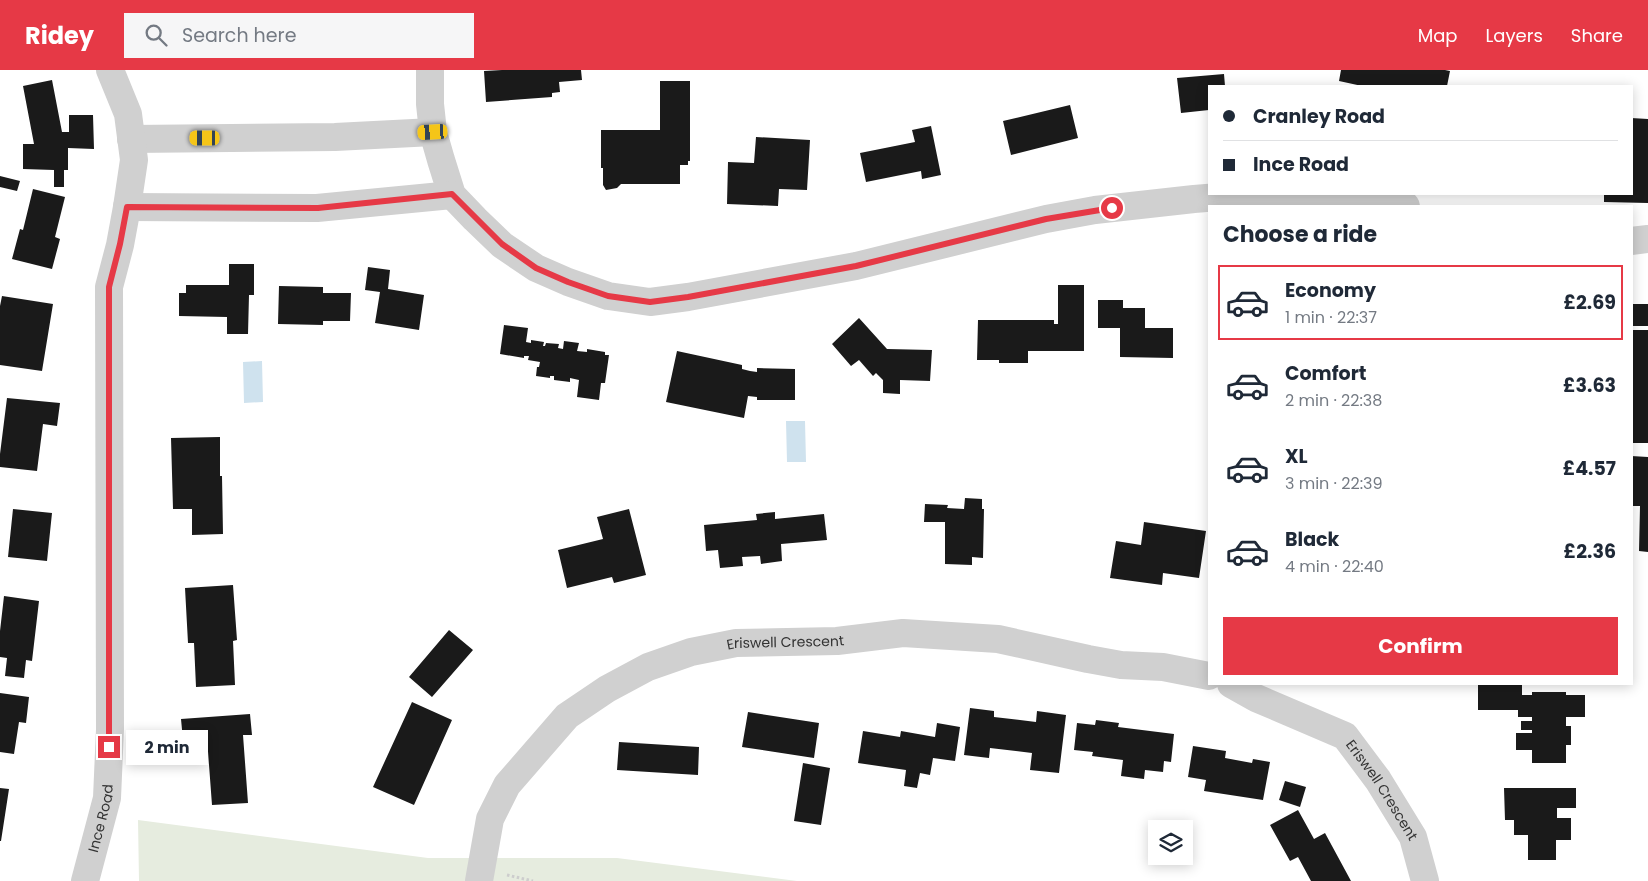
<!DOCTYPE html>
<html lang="en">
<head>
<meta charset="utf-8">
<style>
  :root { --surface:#fff; --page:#f6f6f7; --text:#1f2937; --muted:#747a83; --line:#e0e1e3; --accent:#e63946 }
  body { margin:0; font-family:Poppins,sans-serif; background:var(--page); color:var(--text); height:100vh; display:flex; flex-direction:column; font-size:19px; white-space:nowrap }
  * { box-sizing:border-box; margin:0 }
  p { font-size:16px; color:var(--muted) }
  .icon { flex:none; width:28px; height:28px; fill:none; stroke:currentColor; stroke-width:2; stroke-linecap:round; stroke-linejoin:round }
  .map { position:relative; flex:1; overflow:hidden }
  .panel { position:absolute; left:1208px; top:135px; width:425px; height:480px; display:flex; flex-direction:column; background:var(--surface); border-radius:0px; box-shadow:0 2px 12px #0003 }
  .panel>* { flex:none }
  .banner { position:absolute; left:1208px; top:15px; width:425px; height:110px; border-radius:0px; box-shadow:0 2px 12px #0003; display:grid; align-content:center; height:110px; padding:0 15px; background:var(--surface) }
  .buttons { position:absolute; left:1148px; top:750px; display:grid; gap:10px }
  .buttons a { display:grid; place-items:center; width:45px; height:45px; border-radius:0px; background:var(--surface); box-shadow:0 2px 12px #0003; font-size:25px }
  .end { position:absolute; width:22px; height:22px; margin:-11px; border:6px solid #e63946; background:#fff; box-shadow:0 0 0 2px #fff }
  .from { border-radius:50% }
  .bubble { position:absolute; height:35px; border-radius:0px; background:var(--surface); box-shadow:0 2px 12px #0003; font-size:16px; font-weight:700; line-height:35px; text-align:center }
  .car { position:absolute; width:15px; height:30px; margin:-15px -8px; border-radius:6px; box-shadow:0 0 4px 1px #0007; background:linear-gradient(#f5c518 24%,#345 0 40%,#f5c518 0 76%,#345 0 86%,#f5c518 0) }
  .banner b { display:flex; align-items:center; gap:18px; height:48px; font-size:19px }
  .banner b+b { border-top:1px solid var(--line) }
  .banner i { width:12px; height:12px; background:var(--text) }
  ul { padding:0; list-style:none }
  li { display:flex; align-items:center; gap:15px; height:75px; margin:0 10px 8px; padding:0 5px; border:2px solid transparent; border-radius:0px }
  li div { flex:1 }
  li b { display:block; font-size:19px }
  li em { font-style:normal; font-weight:700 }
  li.active { border-color:var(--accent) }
  li>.icon { width:45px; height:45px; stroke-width:1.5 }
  h2 { padding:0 15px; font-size:22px; line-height:60px }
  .cta { display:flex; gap:10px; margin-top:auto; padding:10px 15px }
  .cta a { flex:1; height:58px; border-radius:0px; background:var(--accent); color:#fff; font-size:20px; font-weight:700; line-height:58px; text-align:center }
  header { display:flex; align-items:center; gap:30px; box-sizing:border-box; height:70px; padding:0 25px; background:var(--accent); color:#fff }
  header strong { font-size:24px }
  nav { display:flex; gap:28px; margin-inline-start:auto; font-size:18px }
  .search { width:350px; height:45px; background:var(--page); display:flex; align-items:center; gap:12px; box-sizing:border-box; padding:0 18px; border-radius:0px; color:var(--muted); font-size:19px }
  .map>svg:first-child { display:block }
  .green { fill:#e6ecdf }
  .water { fill:#cfe2ee }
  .building { fill:#1a1a1a }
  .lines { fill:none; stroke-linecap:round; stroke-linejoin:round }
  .path { stroke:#cdcdcd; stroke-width:3; stroke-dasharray:2.5 2.5; stroke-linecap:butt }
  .minor { stroke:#d0d0d0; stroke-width:28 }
  .route { stroke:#e63946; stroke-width:6 }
  .labels { text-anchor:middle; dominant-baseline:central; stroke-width:5; stroke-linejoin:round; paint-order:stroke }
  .street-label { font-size:14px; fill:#333; stroke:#fff }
</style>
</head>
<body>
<header>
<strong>Ridey</strong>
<div class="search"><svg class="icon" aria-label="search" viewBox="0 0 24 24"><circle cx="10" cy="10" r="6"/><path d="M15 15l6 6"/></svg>Search here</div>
<nav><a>Map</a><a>Layers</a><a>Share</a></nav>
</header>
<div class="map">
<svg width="1648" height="811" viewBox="0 0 1648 811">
  <rect width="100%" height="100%" fill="#fff"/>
  <path class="green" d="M138,750l290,38h189l180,23h-658z"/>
  <path class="water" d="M262,291l1,41 -19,1 -1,-41z
    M786,351h19l1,41h-19z"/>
  <path class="building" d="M502,0h79l1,10 -23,2 1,10 -8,1v4l-66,5 -2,-31z
    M1341,0h104l5,1 -3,15h-85l-23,-5z
    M1224,4l1,12h-16v24l-28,3 -4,-35z
    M52,10l10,52h7v-17h24l1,34 -26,-1v22h-4v17h-10v-17l-31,-1v-25h11l-11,-58z
    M660,11h30v80h-2v4h-8v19h-59l-4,4 -11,2 -3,-5v-17h-2v-38h59z
    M1070,35l8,33 -67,17 -8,-34z
    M1631,48l17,1v84l-44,-1v-8h27z
    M931,56l10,49 -19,4 -1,-8 -55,11 -6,-29 55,-11 -3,-12z
    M756,67l54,3 -3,50 -28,-1 -1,17 -51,-2 1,-42 26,1z
    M0,106l20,5 -3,10 -17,-4z
    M33,119l32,8 -10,40 5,2 -8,30 -40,-10 8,-30 3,1z
    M229,194h25v31h-5l-1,39h-21v-17l-48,-1v-23h7v-8h43z
    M368,197l22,3 -2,19 36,6 -5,35 -44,-7 5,-31 -15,-2z
    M1058,215h26v66h-56v12h-29v-3h-22l1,-40h76v4h4z
    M279,216l44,1v6h28l-1,28h-27v4l-45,-1z
    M2,226l51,8 -11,67 -42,-6v-59z
    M1098,230h25v8h22v20h28v30l-53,-1v-29h-22z
    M1631,234h17v22h-17z
    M859,248l28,31 45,1 -2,31 -30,-1v14l-17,-1v-13l-7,-7 -3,3 -14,-16 -8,6 -19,-22z
    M504,255l24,3 -2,14 5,1v-3l13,2 -1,4h2l1,-3 13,1 -1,4 5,1 1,-8 15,2 -2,8 10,1v-3l18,3v3h4l-4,28h-4l-2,17 -22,-3 2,-17 -9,-2v4l-16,-2v-4h-4v2l-14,-2 1,-9h2l1,-5 -12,-2 1,-4h-5v2l-24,-4z
    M1631,260h17v113h-17z
    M677,281l65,14v4l8,2 7,1v-4l38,1v31h-38v-3l-9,-1 -4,22 -78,-16z
    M7,328l53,5 -3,23 -14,-2 -6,47 -37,-4v-13z
    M220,367v39h2l1,58 -31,1v-26h-19l-2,-71z
    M1631,386l17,1v95l-9,-1 1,-45h-9z
    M965,428l17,1v10h2l-1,49 -11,-1v8l-27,-1v-42h-21l1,-18 23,1 -1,3 17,1z
    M13,439l39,4 -5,48 -39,-4z
    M629,439l17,66 -32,8 -2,-6 -45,11 -9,-38 45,-11 -6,-22z
    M775,442v7l49,-5 3,26 -46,4 1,17 -21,3 -1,-8 -18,1 1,9 -23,2 -2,-18 -12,1 -2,-26 53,-5 -1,-6z
    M1144,452l62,9 -7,47 -36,-5 -1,12 -52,-7 6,-37 25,4z
    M233,515l4,55 -4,1 2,44 -39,2 -2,-44h-6l-3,-55z
    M4,526l35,5 -7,60 -6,-1 -2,18 -19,-2 2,-18 -7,-1v-26z
    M449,560l24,20 -41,47 -23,-20z
    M1478,614h44v11h10v-3h34v3h19v22h-19v9h5v19h-5v18h-34v-13h-16v-17h16v-3h-11v-9h11v-4h-14v-7h-40z
    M0,623l29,4 -3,26 -7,-1 -5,32 -14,-2z
    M412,632l40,18 -38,85 -41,-18z
    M970,638l24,3v6l42,5 1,-11 29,4 -7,58 -29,-3 2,-17 -42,-5 -1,10 -25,-3z
    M748,642l71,11 -5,35 -72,-11z
    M250,644l2,21h-9l5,68 -36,2 -5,-67 -24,2 -2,-21z
    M1096,650l23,3 -1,4 56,7 -3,28 -7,-1 -1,11 -18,-2 -1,9 -23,-3 2,-16 -31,-4 1,-4 -19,-2 3,-27 18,2z
    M937,653l23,4 -5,34 -22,-3 -3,17 -10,-2 -3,15 -13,-2 2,-16 -48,-7 5,-32 37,6 1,-6 34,6z
    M619,672l80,5 -1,28 -81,-5z
    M1193,676l33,5 -1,7 27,5 1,-4 17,3 -7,38 -59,-9 2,-11 -18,-3z
    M803,693l27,5 -9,57 -27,-4z
    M1285,711l21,6 -6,20 -21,-7z
    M0,718l9,1 -8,52h-1z
    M1504,718h72v20h-19v10h14v22h-15v20h-28v-25h-14v-15h-9z
    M1298,740l16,29 11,-6 26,48h-40l-13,-24 -8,4 -20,-36z"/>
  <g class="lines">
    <path class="path" d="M507,805l26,6"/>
    <g class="minor">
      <path d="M430,0v34l3,28 8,28 11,35 23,24 27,26 34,23 32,14 40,14 42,6 38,-5 168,-31 190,-47 49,-9 99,-11 49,-4 93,2 70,9"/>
      <path d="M131,69l204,-2 98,-5"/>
      <path d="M127,137l190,1 135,-13"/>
      <path d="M1631,171l17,-2"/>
      <path id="s1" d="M1231,614l25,14 89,38 33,44 35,57 12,44"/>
      <path id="s2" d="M85,811l22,-83 3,-69 -1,-442 11,-42 7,-38 7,-47 -6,-46 -18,-44"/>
      <path id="s3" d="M479,811l11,-62 17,-34 60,-69 40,-27 41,-22 43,-15 45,-9 101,-2 66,-8 95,6 90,20 33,6 42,2 46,9"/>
    </g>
  </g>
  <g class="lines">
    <path class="route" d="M109,677v-460l11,-43 7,-37 191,1 134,-14 50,50 34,24 32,14 40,14 42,6 38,-5 168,-31 190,-47 66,-11"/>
  </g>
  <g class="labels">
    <g class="street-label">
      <text stroke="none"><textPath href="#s3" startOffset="428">Eriswell Crescent</textPath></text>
      <text stroke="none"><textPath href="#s1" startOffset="191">Eriswell Crescent</textPath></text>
      <text stroke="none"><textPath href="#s2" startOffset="65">Ince Road</textPath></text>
    </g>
  </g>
</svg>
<div class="buttons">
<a><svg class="icon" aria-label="layers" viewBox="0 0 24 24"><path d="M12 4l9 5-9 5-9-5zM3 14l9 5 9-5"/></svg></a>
</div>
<i class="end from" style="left:1112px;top:138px"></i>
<i class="end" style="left:109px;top:677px"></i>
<div class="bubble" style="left:126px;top:660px;width:82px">2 min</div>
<i class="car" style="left:433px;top:62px;rotate:267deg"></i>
<i class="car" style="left:205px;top:68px;rotate:270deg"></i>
<div class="banner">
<b><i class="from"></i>Cranley Road</b>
<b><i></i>Ince Road</b>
</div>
<section class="panel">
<h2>Choose a ride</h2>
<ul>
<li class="active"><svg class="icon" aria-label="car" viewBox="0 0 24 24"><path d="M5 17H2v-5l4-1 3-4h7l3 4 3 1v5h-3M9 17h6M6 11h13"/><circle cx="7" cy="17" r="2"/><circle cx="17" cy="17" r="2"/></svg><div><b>Economy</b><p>1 min · 22:37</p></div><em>£2.69</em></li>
<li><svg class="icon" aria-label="car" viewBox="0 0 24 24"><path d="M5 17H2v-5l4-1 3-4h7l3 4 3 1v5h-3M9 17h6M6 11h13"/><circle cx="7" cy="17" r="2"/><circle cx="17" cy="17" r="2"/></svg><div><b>Comfort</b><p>2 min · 22:38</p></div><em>£3.63</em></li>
<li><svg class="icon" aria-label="car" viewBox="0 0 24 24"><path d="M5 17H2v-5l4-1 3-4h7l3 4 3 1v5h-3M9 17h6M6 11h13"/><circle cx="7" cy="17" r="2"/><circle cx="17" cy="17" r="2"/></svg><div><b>XL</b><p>3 min · 22:39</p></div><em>£4.57</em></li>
<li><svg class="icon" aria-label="car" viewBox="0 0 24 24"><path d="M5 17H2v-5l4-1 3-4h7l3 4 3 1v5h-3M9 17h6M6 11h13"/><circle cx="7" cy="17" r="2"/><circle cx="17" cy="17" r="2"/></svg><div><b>Black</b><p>4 min · 22:40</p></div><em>£2.36</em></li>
</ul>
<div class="cta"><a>Confirm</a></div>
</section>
</div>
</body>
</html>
